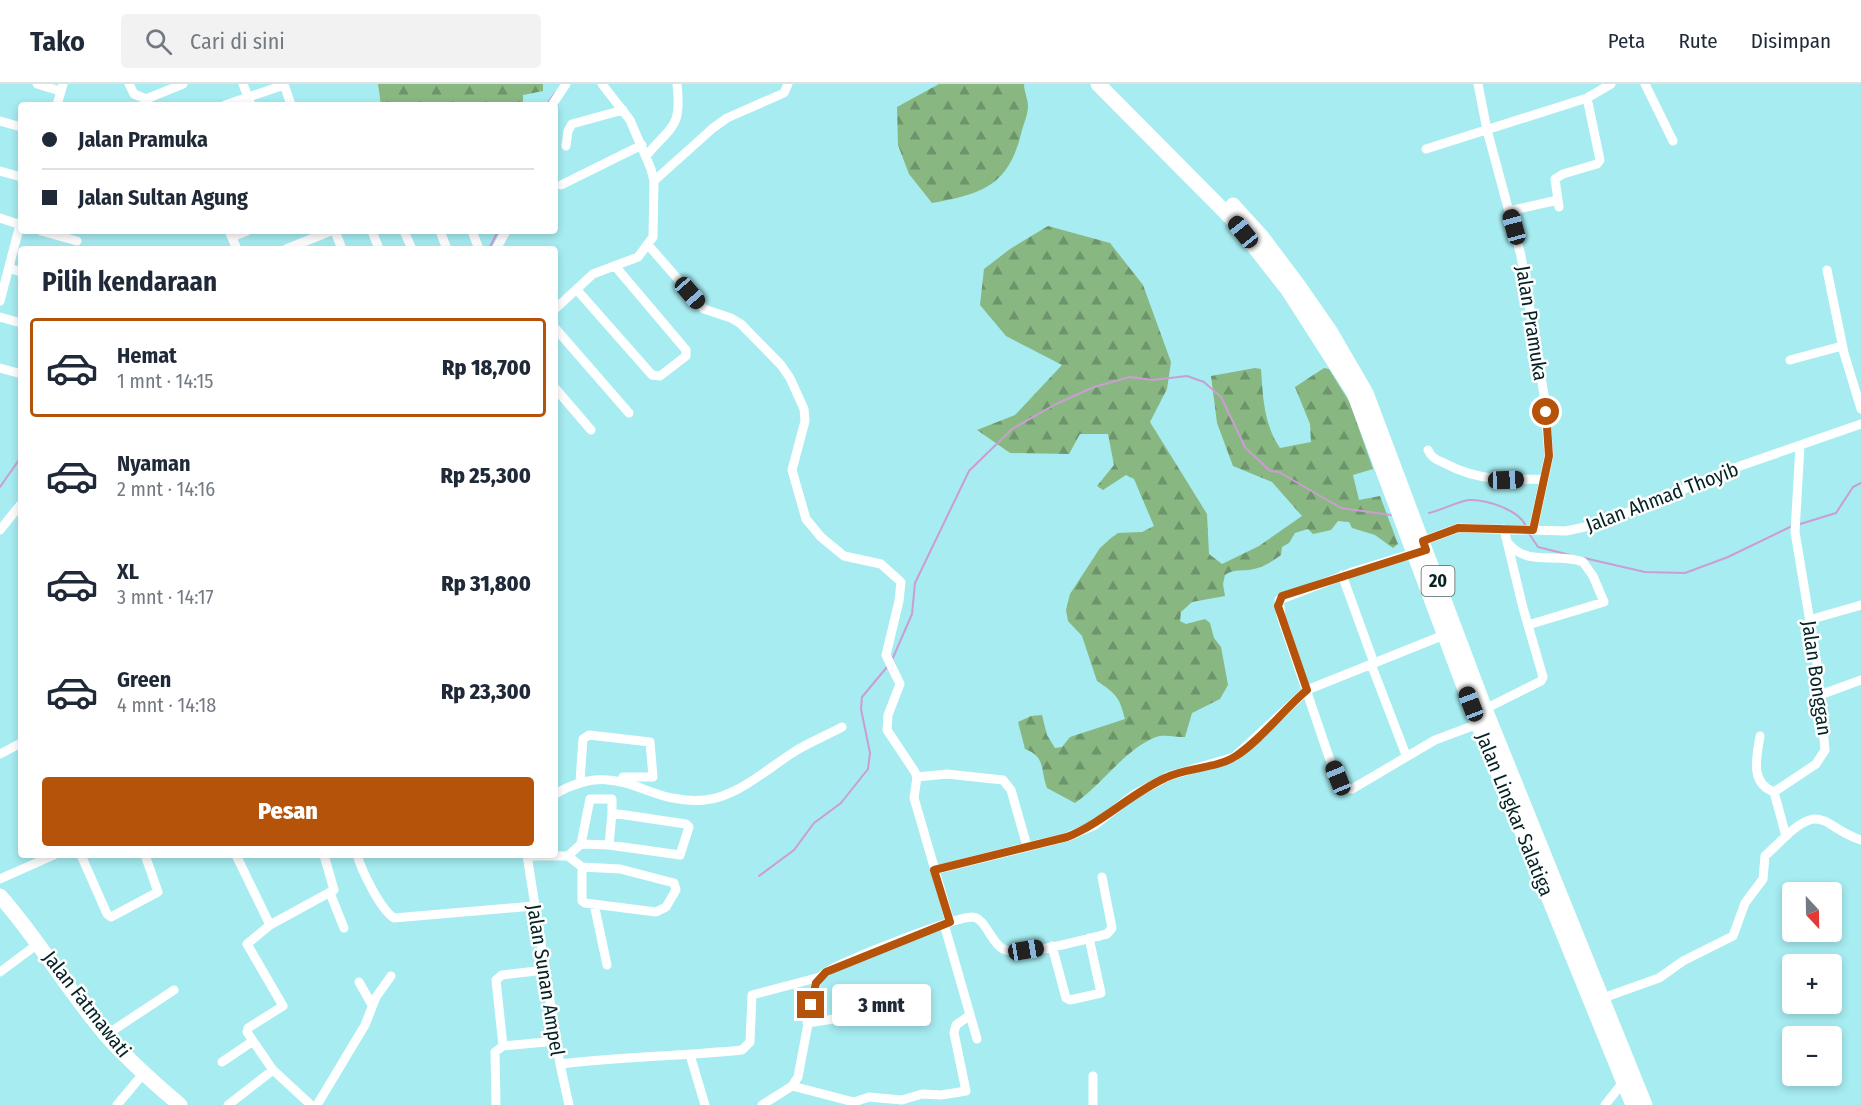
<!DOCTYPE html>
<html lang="id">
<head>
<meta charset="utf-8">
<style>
  :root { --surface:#fff; --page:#f2f2f3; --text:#1f2937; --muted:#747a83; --line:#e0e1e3; --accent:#b45309 }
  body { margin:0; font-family:"Fira Sans Condensed",sans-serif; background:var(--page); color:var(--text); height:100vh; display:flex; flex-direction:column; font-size:22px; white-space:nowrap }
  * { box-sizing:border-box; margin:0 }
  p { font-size:20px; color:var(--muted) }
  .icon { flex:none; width:33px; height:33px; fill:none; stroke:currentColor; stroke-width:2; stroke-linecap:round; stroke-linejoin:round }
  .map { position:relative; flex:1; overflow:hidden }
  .details { position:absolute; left:18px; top:162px; width:540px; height:612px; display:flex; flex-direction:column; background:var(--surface); border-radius:6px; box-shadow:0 3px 9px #0003 }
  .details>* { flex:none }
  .banner { position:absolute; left:18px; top:18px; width:540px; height:132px; border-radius:6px; box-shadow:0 3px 9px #0003; display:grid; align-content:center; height:132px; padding:0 24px; background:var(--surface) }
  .needle { width:39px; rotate:158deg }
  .buttons { position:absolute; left:1782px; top:798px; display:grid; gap:12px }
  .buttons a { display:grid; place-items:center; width:60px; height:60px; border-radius:6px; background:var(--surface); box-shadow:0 3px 9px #0003; font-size:30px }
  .end { position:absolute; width:27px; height:27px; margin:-14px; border:8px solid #b45309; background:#fff; box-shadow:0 0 0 3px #fff }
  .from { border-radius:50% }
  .bubble { position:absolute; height:42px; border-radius:6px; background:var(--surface); box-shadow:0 3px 9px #0003; font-size:20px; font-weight:800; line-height:42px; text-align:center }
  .car { position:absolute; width:18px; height:36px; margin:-18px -9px; border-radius:8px; box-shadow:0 0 4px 2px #0007; background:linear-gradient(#222 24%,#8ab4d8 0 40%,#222 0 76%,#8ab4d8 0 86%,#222 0) }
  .banner b { display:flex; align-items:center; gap:21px; height:57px; font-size:22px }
  .banner b+b { border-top:2px solid var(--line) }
  .banner i { width:15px; height:15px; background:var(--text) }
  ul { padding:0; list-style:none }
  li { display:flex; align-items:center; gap:18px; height:99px; margin:0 12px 9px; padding:0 12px; border:3px solid transparent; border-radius:6px }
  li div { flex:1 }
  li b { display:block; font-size:22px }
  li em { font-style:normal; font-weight:800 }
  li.on { border-color:var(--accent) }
  li>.icon { width:54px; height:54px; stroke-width:1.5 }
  h2 { padding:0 24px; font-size:27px; line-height:72px }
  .cta { display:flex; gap:12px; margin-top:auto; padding:12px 24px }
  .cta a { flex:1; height:69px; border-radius:6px; background:var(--accent); color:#fff; font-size:24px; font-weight:800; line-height:69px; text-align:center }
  header { display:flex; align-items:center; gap:36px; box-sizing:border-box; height:84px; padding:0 30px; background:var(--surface); border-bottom:2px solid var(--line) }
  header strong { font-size:28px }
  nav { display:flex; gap:33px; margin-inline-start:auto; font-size:21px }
  .search { width:420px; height:54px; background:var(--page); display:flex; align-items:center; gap:15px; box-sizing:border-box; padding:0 21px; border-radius:6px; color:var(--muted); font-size:22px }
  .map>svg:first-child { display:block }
  .forest { fill:url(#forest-firs) }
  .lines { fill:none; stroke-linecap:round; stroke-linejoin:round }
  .stream { stroke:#cb9dd2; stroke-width:2 }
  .minor { stroke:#fff; stroke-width:9 }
  .primary { stroke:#fff; stroke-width:15 }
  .trunk { stroke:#fff; stroke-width:15 }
  .route { stroke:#b45309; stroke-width:8 }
  .labels { text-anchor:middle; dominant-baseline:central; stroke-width:5; stroke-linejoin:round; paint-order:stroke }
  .shield { fill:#fefefe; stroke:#506566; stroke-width:1.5 }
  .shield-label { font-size:18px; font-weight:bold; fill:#052325 }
  .street-label { font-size:20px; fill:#052325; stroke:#fefefe }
</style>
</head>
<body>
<header>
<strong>Tako</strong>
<div class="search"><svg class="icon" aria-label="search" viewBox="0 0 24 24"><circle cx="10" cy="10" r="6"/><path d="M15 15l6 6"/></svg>Cari di sini</div>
<nav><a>Peta</a><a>Rute</a><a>Disimpan</a></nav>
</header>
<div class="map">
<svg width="1861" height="1021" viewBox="0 0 1861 1021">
  <defs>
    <pattern id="forest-firs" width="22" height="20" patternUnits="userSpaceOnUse" patternTransform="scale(1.5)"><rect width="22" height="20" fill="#88b782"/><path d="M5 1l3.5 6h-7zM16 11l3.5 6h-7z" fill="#6d946a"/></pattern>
  </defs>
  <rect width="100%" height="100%" fill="#a6ecf1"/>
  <path class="forest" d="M378,0h165v7l-20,4v10h-142z
    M939,0h85c0,8 4,15 4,22 0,9 -5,19 -7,28 -13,52 -39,60 -89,69l-23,-29 -11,-29 -1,-38z
    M1048,142l62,17 33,42 28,77 -4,27 -17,33 57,92 2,40 13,10 37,-18 43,-30 -30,-34 -39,-16 -16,-43 -6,-47 44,-8 6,1c2,29 3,56 19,79l31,-6 -1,-18 -15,-37 29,-19 5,1 21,34 23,66 -20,6 6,25 21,-4 18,48 -5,4 -18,-13 -23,-7 -3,-6 -11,-1 -7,9 -18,4 -5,-5 -13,4 -6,10 -7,4 -1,8c-8,6 -17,12 -27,14 -11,3 -19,-1 -29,6l-2,9 2,12 -33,6 -11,10 -1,9 6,3 19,-5 5,4 4,15 7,9 7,38 -8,14 -28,14 -7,24c-9,0 -22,-3 -29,0 -31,12 -53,47 -81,66l-28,-15c-7,-19 -1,-31 -22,-39l-7,-27 13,-6 11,-1 5,20 8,13 7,-1 8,-10 55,-18c-6,-23 -9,-25 -28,-38l-15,-45 -14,-15 -2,-11 4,-16 30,-46 11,-10 7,-5 24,-1 12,-6 -20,-47 -8,-4 -23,15 -6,-4 17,-21 -6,-31h-28l-11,20 -59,-1 -33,-23 38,-15 47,-50 -56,-29 -26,-31 4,-36 26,-20z"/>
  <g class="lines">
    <path class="stream" d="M546,21l9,-12
      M489,165l9,-18
      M0,403l21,-30
      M1429,429c13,-3 27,-11 40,-13 17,-1 50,10 57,26
      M1797,441l39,-12 17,-26 8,-4
      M1528,448l10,15 32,8
      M1584,474l61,14 40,1 43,-16 64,-31
      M892,576l20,-46 3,-31 54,-112 43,-42 44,-25 38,-17 36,-10 23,3 34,-4 17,6 17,15 24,50 25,24 9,1 62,36 50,7
      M759,792l35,-26 20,-27 27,-20 27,-34 2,-16 -9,-44 1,-12 25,-30"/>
    <path class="minor" d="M37,0l23,7
      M129,0l5,10 12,5 37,-15
      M243,0l8,21
      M1478,0l9,46 34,126 23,139 5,61 -16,74
      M1645,0l28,57
      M57,21l6,-21
      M225,21l56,-19 4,1 6,18
      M552,21l14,-21
      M0,37l21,6
      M566,62l2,-15 4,-7 51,-14
      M1426,65l161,-51 24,-14
      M646,72c26,-31 36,-28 31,-72
      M0,87l21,6
      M654,97l59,-53 14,-10 57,-25 4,-9
      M561,101l81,-40
      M1559,123l-4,-28 8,-5 34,-10 3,-4 -13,-62
      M1509,127l49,-11
      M0,134l21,7
      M41,147l36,10
      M229,147l8,18
      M335,147l7,18
      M372,147l7,18
      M404,147l8,18
      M440,147l7,18
      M472,147l7,18
      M232,153l15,-6
      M649,162l55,63 27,9 10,6 40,41 9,13 14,31 1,12 -13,49 14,49 15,18 23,19 37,8 20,18 -2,19 -13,54 14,29 -12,31 -1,15 28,42 2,5 -3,21 21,72
      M286,165l45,-18
      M496,165l10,-18
      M9,184l12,4
      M1827,186l17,83 17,56
      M577,206l75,85 8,1 26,-20v-6l-71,-84
      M0,217l21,-80
      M555,225l38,-35 45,-17 15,-20 1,-56 -3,-12 -21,-49 -28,-36
      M0,233l21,6
      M555,244l74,85
      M1790,276l52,-14
      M0,284l18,5
      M555,304l36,42
      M1428,366c4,9 10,10 18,14 32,17 63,16 98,15
      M0,446l21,-26
      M1423,457l35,-13 108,3 33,-7 141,-58 121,-42
      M1509,460c19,23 49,8 74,18l10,14 11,26 -76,23
      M1417,468l-62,19 -76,29 2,16 49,144 8,18 9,11h5l83,-49 43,-16
      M1342,491l32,88
      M1809,536l52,-15
      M1371,580l35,91
      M1820,611l41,-15
      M1485,625l56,-28 2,-4 -20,-69 -19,-79
      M1760,652c-3,20 -11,47 14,56
      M0,670l21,-11
      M917,693l30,-3 56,6 8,10 16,56
      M580,697l3,-42 6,-4 61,7 3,35h-30
      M555,710c67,-38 88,12 150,6 33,-3 64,-33 92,-50 14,-8 30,-15 45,-23
      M1786,752c37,-35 39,-7 75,4
      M609,761l3,-32
      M81,771l26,59 4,3 47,-25 -13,-37
      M236,771l34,70 -23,19 36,62 -35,22 -1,4 6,9
      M357,771c5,16 23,54 37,63l140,-12
      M527,771l33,209 9,41
      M527,772h41l14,11 38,2 54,14 2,7 -10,17 -10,5 -71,-9 -3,-2v-34
      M568,772l13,-12 9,-45h22v14l74,11 3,3 -9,28 -71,-10 -28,-1
      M0,795l54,-24
      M330,809l14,35
      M594,820l13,61
      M950,838l-15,-52 132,-33 28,-12 38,-30 36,-19 65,-19 73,-67 137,-55
      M944,840l33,115
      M270,841l64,-35 -10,-35
      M1052,862l14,52 4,2 31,-7 -12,-55
      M0,888l39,-29
      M359,898l13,23
      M1603,914l56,-20 24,-17 50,-25 12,-33 18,-24 2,-23 21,-20 -12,-44 42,-28 9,-14 -8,-86 -22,-132 5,-86
      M807,939l47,-7
      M106,951l68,-45
      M503,962l54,-5
      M690,971l15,50
      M222,978l31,-21 20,29 -45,35
      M560,980c60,-7 121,-8 182,-14l8,-8 2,-47 68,-18
      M273,986l38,35
      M1093,992v29
      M792,1002l62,16 15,-5 33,3 20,-6 19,1 25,-4 -12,-58 2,-8 14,-10
      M117,1021l26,-31
      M317,1021l48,-80 11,-28 15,-21
      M496,1021l-1,-53 8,-6 -7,-66 6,-5 43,-5
      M762,1021l30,-19 6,-9 17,-90c2,-5 3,-9 7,-12 13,-12 131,-57 150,-58 13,0 19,26 31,32 18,9 83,-10 104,-15l5,-6 -10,-51
      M1605,1021l19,-24"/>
    <path class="primary" d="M0,812c39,44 68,95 106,139 23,26 48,48 74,70"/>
    <path class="trunk" d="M1098,0l136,137 54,69 66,103 124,331 155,381
      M1233,121l29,32 36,48 32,46 36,62 119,316 160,396"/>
  </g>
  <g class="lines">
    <path class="route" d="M811,921l5,-22 10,-11 124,-50 -16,-52 133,-33c37,-15 63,-43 98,-59 22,-11 51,-9 71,-22 26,-17 47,-46 71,-66l-29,-84 4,-10 144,-46 -3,-9 35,-13 75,2 16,-74 -3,-44"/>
  </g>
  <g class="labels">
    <rect class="shield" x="1421.5" y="482" width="33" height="30" rx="4.5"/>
    <g class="shield-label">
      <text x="1438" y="497">20</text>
    </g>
    <g class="street-label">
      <text transform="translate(1532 239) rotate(81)">Jalan Pramuka</text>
      <text transform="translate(1662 413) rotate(-21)">Jalan Ahmad Thoyib</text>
      <text transform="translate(1817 594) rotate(82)">Jalan Bonggan</text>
      <text transform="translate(1515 730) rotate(68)">Jalan Lingkar Salatiga</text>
      <text transform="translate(546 896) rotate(81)">Jalan Sunan Ampel</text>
      <text transform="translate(87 920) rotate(52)">Jalan Fatmawati</text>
    </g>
  </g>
</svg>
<div class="buttons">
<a><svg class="needle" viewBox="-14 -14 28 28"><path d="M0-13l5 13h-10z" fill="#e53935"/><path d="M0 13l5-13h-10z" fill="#747a83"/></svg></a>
<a>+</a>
<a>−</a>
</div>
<i class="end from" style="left:1546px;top:328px"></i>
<i class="end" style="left:811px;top:921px"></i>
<div class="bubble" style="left:832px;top:900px;width:99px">3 mnt</div>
<i class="car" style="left:1514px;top:143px;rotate:345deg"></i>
<i class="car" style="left:1243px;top:148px;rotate:321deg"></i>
<i class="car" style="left:690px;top:209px;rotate:139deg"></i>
<i class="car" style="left:1506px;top:396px;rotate:88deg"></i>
<i class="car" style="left:1471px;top:620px;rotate:339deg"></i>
<i class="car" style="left:1338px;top:694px;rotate:338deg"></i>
<i class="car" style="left:1026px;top:866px;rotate:81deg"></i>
<div class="banner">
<b><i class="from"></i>Jalan Pramuka</b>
<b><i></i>Jalan Sultan Agung</b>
</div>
<section class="details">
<h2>Pilih kendaraan</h2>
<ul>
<li class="on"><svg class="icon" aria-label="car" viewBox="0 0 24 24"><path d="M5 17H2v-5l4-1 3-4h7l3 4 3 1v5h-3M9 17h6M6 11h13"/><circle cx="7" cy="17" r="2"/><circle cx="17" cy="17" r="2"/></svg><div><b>Hemat</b><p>1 mnt · 14:15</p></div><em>Rp 18,700</em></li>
<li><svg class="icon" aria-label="car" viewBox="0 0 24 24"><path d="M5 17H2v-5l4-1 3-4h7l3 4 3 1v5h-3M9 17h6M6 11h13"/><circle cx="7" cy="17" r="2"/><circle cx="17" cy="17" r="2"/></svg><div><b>Nyaman</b><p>2 mnt · 14:16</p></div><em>Rp 25,300</em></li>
<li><svg class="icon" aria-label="car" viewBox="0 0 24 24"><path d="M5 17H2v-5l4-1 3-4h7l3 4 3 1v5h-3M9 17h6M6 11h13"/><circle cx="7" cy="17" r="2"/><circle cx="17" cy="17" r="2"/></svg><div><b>XL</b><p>3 mnt · 14:17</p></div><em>Rp 31,800</em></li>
<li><svg class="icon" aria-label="car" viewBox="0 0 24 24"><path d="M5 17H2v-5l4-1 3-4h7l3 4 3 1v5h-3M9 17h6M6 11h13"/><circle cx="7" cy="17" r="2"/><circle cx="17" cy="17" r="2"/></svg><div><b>Green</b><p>4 mnt · 14:18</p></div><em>Rp 23,300</em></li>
</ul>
<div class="cta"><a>Pesan</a></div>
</section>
</div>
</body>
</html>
